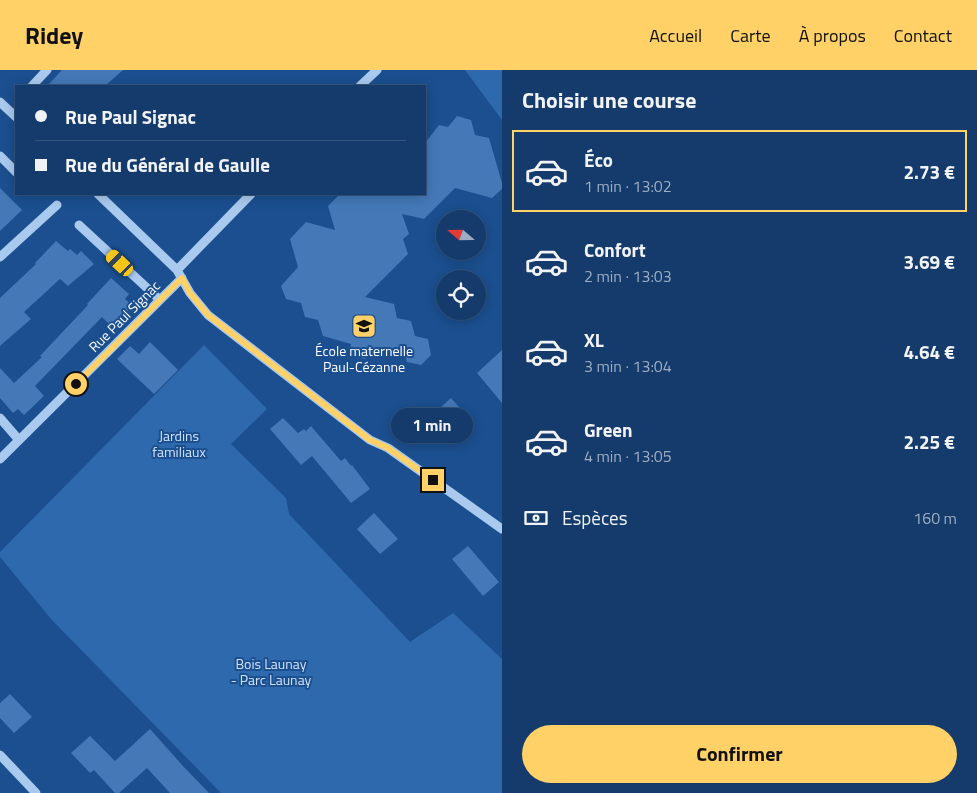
<!DOCTYPE html>
<html lang="fr">
<head>
<meta charset="utf-8">
<style>
  :root { --surface:#143b6b; --page:#1d4271; --text:#f1f3f6; --muted:#9dadc1; --line:#33557e; --accent:#ffd166 }
  body { margin:0; font-family:"Titillium Web",sans-serif; background:var(--page); color:var(--text); height:100vh; display:flex; flex-direction:column; font-size:19px; white-space:nowrap }
  * { box-sizing:border-box; margin:0 }
  p { font-size:16px; color:var(--muted) }
  .icon { flex:none; width:28px; height:28px; fill:none; stroke:currentColor; stroke-width:2; stroke-linecap:round; stroke-linejoin:round }
  .map { position:relative; flex:1; overflow:hidden }
  .details { display:flex; flex-direction:column; background:var(--surface); width:475px }
  .details>* { flex:none }
  .banner { position:absolute; left:15px; top:15px; width:411px; height:110px; border-radius:0px; box-shadow:0 2px 12px #0003,0 0 0 1px var(--line); display:grid; align-content:center; height:110px; padding:0 20px; background:var(--surface) }
  .needle { width:32px; rotate:290deg }
  .buttons { position:absolute; left:436px; top:140px; display:grid; gap:10px }
  .buttons a { display:grid; place-items:center; width:50px; height:50px; border-radius:50%; background:var(--surface); box-shadow:0 2px 12px #0003,0 0 0 1px var(--line); font-size:25px }
  .end { position:absolute; width:22px; height:22px; margin:-11px; border:6px solid #ffd166; background:#111; box-shadow:0 0 0 2px #111 }
  .from { border-radius:50% }
  .bubble { position:absolute; height:35px; border-radius:18px; background:var(--surface); box-shadow:0 2px 12px #0003,0 0 0 1px var(--line); font-size:16px; font-weight:700; line-height:35px; text-align:center }
  .car { position:absolute; width:15px; height:30px; margin:-15px -8px; border-radius:6px; box-shadow:0 0 4px 1px #0007; background:linear-gradient(#f5c518 24%,#345 0 40%,#f5c518 0 76%,#345 0 86%,#f5c518 0) }
  .banner b { display:flex; align-items:center; gap:18px; height:48px; font-size:19px }
  .banner b+b { border-top:1px solid var(--line) }
  .banner i { width:12px; height:12px; background:var(--text) }
  ul { padding:0; list-style:none }
  li { display:flex; align-items:center; gap:15px; height:82px; margin:0 10px 8px; padding:0 10px; border:2px solid transparent; border-radius:0px }
  li div { flex:1 }
  li b { display:block; font-size:19px }
  li em { font-style:normal; font-weight:700 }
  li.selected { border-color:var(--accent) }
  li>.icon { width:45px; height:45px; stroke-width:1.5 }
  h2 { padding:0 20px; font-size:22px; line-height:60px }
  .pay { display:flex; align-items:center; gap:12px; height:55px; padding:0 20px; font-size:19px }
  .pay p { margin-inline-start:auto }
  .action { display:flex; gap:10px; margin-top:auto; padding:10px 20px }
  .action a { flex:1; height:58px; border-radius:30px; background:var(--accent); color:#111; font-size:20px; font-weight:700; line-height:58px; text-align:center }
  header { display:flex; align-items:center; gap:30px; box-sizing:border-box; height:70px; padding:0 25px; background:var(--accent); color:#111 }
  header strong { font-size:24px }
  nav { display:flex; gap:28px; margin-inline-start:auto; font-size:18px }
  main { display:flex; flex:1; min-height:0 }
  .map>svg:first-child { display:block }
  .green { fill:#2e69ad }
  .building { fill:#4478b7 }
  .lines { fill:none; stroke-linecap:round; stroke-linejoin:round }
  .minor { stroke:#a9c9ee; stroke-width:9 }
  .route { stroke:#ffd166; stroke-width:6 }
  .labels { text-anchor:middle; dominant-baseline:central; stroke-width:4; stroke-linejoin:round; paint-order:stroke }
  .street-label { font-size:14px; fill:#fff; stroke:#1b4f8f }
  .poi-label { font-size:14px; fill:#fff; stroke:#1b4f8f }
  .park-label { font-size:14px; fill:#cfe3fa; stroke:#1b4f8f }
</style>
</head>
<body>
<header>
<strong>Ridey</strong>
<nav><a>Accueil</a><a>Carte</a><a>À propos</a><a>Contact</a></nav>
</header>
<main>
<div class="map">
<svg width="502" height="723" viewBox="0 0 502 723">
  <rect width="100%" height="100%" fill="#1b4f8f"/>
  <path class="green" d="M465,0h37v50z
    M204,275l63,64 -36,35 55,54 3,16 121,128 43,-29 49,46v134h-281l-170,-174 -51,-62v-5z"/>
  <path class="building" d="M62,0h61l-18,16h-58z
    M457,46l14,4 4,15 14,3 13,45v6l-10,9 -37,-10 -31,31 -22,-5 7,20 -6,5 5,15 -43,43 29,7 3,14 14,3 4,15 13,3 3,16 -10,10 -14,-3 -3,-9 -28,-6 -11,12 -16,-4 2,-11 -28,-8 -5,-16 -13,-3 -4,-14 -15,-4 -5,-13 17,-19 -8,-28 16,-17 29,8 -7,-24 12,-12h85v-51l14,-18 9,2z
    M0,118l22,22 -22,21z
    M56,171l12,10 2,-2 7,6 4,-4 13,13 -26,22 -8,-7 -36,33 7,7 -31,27v-48l36,-34 -1,-1z
    M111,208l18,16 -4,5 8,7 -21,21 -10,-10 -67,69 9,10 -20,19 -6,-6 -5,4 -13,-15v-30l14,15 28,-26 -2,-1 48,-51 -1,-1z
    M150,272l28,28 -24,24 -37,-35 13,-13 9,8z
    M502,280v53l-25,-30z
    M451,328l17,19 -20,19 -18,-19z
    M283,348l15,15 6,-4 2,2 5,-5 30,35 4,-3 6,8 1,-1 18,24 -19,14 -39,-47 -11,9 -31,-36z
    M374,443l24,26 -18,15 -23,-25z
    M468,476l31,36 -16,14 -31,-37z
    M10,624l22,23 -18,16 -14,-15v-15z
    M150,659l33,37 26,27h-39l-23,-25 -28,25h-4l-21,-23 -4,3 -19,-20 19,-17 25,25z"/>
  <g class="lines">
    <path class="minor" d="M32,16l15,-16
      M360,16l17,-16
      M0,32l16,15
      M0,86l16,16
      M98,124l79,76 13,23 18,22 162,125 18,8 114,81
      M79,155l81,75
      M0,187l57,-52
      M177,200l74,-76
      M0,348l19,22
      M0,389l182,-181
      M0,685l36,38"/>
  </g>
  <g class="lines">
    <path class="route" d="M76,314l106,-106 8,15 18,22 162,125 18,8 45,32"/>
  </g>
  <defs>
    <g id="school-square" transform="scale(1.25)"><rect x="-9" y="-9" width="18" height="18" rx="4" fill="#ffd166" stroke="#1b4f8f"/><path d="M0-5L7-2L0 1L-7-2ZM-4 1L0 2.5L4 1V4Q0 6-4 4Z" fill="#111"/></g>
  </defs>
  <g fill-rule="evenodd">
    <use href="#school-square" x="364" y="256"/>
  </g>
  <g class="labels">
    <g class="street-label">
      <text transform="translate(124 246) rotate(-45)">Rue Paul Signac</text>
    </g>
    <g class="poi-label">
      <text x="364" y="280">École maternelle<tspan x="364" dy="16">Paul-Cézanne</tspan></text>
    </g>
    <g class="park-label">
      <text x="179" y="365">Jardins<tspan x="179" dy="16">familiaux</tspan></text>
      <text x="271" y="593">Bois Launay<tspan x="271" dy="16">- Parc Launay</tspan></text>
    </g>
  </g>
</svg>
<div class="buttons">
<a><svg class="needle" viewBox="-14 -14 28 28"><path d="M0-13l5 13h-10z" fill="#e53935"/><path d="M0 13l5-13h-10z" fill="#9dadc1"/></svg></a>
<a><svg class="icon" aria-label="locate" viewBox="0 0 24 24"><circle cx="12" cy="12" r="6"/><path d="M12 2v4M12 18v4M2 12h4M18 12h4"/></svg></a>
</div>
<i class="end from" style="left:76px;top:314px"></i>
<i class="end" style="left:433px;top:410px"></i>
<div class="bubble" style="left:391px;top:338px;width:82px">1 min</div>
<i class="car" style="left:120px;top:193px;rotate:313deg"></i>
<div class="banner">
<b><i class="from"></i>Rue Paul Signac</b>
<b><i></i>Rue du Général de Gaulle</b>
</div>
</div>
<section class="details">
<h2>Choisir une course</h2>
<ul>
<li class="selected"><svg class="icon" aria-label="car" viewBox="0 0 24 24"><path d="M5 17H2v-5l4-1 3-4h7l3 4 3 1v5h-3M9 17h6M6 11h13"/><circle cx="7" cy="17" r="2"/><circle cx="17" cy="17" r="2"/></svg><div><b>Éco</b><p>1 min · 13:02</p></div><em>2.73 €</em></li>
<li><svg class="icon" aria-label="car" viewBox="0 0 24 24"><path d="M5 17H2v-5l4-1 3-4h7l3 4 3 1v5h-3M9 17h6M6 11h13"/><circle cx="7" cy="17" r="2"/><circle cx="17" cy="17" r="2"/></svg><div><b>Confort</b><p>2 min · 13:03</p></div><em>3.69 €</em></li>
<li><svg class="icon" aria-label="car" viewBox="0 0 24 24"><path d="M5 17H2v-5l4-1 3-4h7l3 4 3 1v5h-3M9 17h6M6 11h13"/><circle cx="7" cy="17" r="2"/><circle cx="17" cy="17" r="2"/></svg><div><b>XL</b><p>3 min · 13:04</p></div><em>4.64 €</em></li>
<li><svg class="icon" aria-label="car" viewBox="0 0 24 24"><path d="M5 17H2v-5l4-1 3-4h7l3 4 3 1v5h-3M9 17h6M6 11h13"/><circle cx="7" cy="17" r="2"/><circle cx="17" cy="17" r="2"/></svg><div><b>Green</b><p>4 min · 13:05</p></div><em>2.25 €</em></li>
</ul>
<div class="pay"><svg class="icon" aria-label="cash" viewBox="0 0 24 24"><path d="M3 7h18v10H3z"/><circle cx="12" cy="12" r="2"/></svg>Espèces<p>160 m</p></div>
<div class="action"><a>Confirmer</a></div>
</section>
</main>
</body>
</html>
